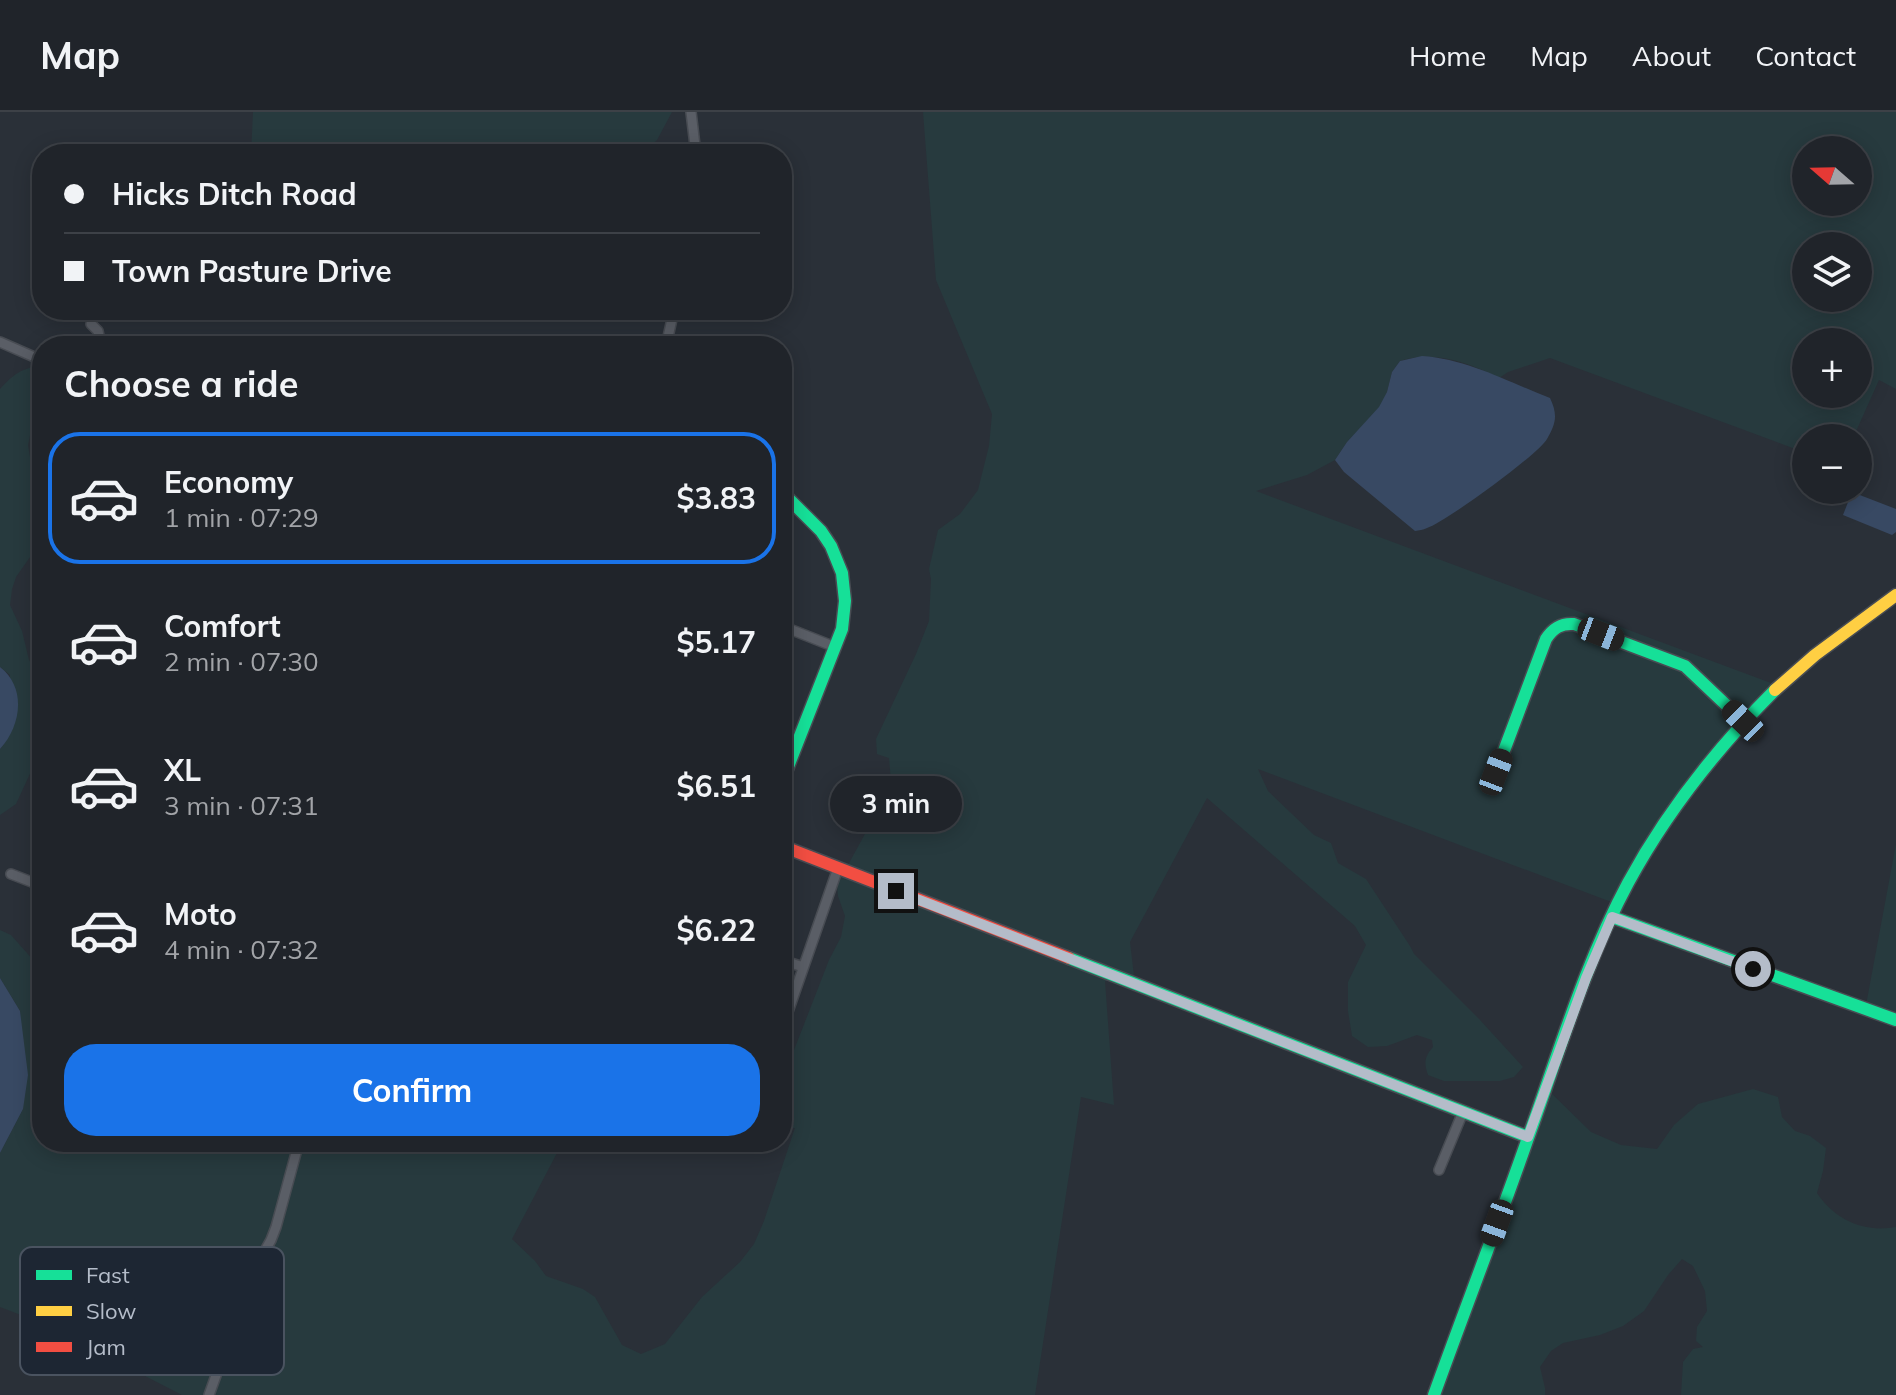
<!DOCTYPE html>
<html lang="en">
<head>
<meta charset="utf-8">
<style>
  :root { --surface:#20242a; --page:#2d3036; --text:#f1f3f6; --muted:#a2a4a8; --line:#3d4147; --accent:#1a73e8 }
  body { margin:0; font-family:Mulish,sans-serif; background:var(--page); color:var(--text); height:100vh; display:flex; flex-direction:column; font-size:30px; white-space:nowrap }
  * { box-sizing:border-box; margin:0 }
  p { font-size:26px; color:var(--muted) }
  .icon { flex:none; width:44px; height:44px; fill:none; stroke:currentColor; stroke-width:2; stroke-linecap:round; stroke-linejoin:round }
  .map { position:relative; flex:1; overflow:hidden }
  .side { position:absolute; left:32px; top:224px; width:760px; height:816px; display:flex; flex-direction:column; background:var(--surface); border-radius:32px; box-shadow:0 4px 20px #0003,0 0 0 2px var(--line) }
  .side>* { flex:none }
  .hud { position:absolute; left:32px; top:32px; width:760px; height:176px; border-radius:32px; box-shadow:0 4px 20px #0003,0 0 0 2px var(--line); display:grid; align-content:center; height:176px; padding:0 32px; background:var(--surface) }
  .needle { width:52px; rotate:290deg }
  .controls { position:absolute; left:1792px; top:24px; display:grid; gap:16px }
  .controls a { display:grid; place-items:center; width:80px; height:80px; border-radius:50%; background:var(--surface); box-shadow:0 4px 20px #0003,0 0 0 2px var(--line); font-size:40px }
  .end { position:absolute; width:36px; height:36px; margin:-18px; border:10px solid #b4bcc9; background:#111; box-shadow:0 0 0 4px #111 }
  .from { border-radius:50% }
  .bubble { position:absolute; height:56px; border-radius:28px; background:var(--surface); box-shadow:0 4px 20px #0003,0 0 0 2px var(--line); font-size:26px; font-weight:700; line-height:56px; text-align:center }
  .car { position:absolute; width:24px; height:48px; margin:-24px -12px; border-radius:10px; box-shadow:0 0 6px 2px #0007; background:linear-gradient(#222 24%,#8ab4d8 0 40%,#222 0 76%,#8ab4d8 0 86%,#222 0) }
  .hud b { display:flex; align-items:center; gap:28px; height:76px; font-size:30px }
  .hud b+b { border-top:2px solid var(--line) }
  .hud i { width:20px; height:20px; background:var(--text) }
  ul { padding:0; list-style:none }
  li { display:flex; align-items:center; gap:24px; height:132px; margin:0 16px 12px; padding:0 16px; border:4px solid transparent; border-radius:32px }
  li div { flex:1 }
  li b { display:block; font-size:30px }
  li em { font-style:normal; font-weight:700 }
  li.active { border-color:var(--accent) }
  li>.icon { width:72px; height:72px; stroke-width:1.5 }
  h2 { padding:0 32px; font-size:36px; line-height:96px }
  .cta { display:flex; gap:16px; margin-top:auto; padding:16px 32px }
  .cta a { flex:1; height:92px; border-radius:32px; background:var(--accent); color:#fff; font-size:32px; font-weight:700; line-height:92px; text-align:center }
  header { display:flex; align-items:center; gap:48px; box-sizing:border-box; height:112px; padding:0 40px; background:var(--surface); border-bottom:2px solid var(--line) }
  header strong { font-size:38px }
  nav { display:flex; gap:44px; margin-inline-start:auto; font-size:28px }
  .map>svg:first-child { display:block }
  .green { fill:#273a3e; fill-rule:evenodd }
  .water { fill:#384963 }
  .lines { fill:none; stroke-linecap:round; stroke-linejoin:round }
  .street-casing { stroke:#484c53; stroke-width:12 }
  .fast-casing { stroke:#484c53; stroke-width:15 }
  .slow-casing { stroke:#484c53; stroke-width:15 }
  .jam-casing { stroke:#484c53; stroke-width:15 }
  .street { stroke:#5a5e66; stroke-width:9 }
  .fast { stroke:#16e098; stroke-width:12 }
  .slow { stroke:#ffcf43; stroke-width:12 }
  .jam { stroke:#f24e42; stroke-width:12 }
  .route { stroke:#b4bcc9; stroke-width:10 }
  .key { fill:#1d2633; stroke:#4a5360; stroke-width:2 }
  .key-label { font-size:22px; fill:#b4bcc9 }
</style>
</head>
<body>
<header>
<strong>Map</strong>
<nav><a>Home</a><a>Map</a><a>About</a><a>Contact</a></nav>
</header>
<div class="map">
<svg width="1896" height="1283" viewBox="0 0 1896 1283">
  <rect width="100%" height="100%" fill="#2a3038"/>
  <path class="green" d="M253,0h419l-15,28 -16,14h-390z
    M923,0h973v277l-17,-9 -26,58h-47v15l-256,-95 -42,14 -9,6c-31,-16 -65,-28 -99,-17l-8,11 -5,20 -7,15 -33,35 -12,18 -28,15 -51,16 515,192 -157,220 -356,-134 10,22 46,44 17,8 7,20 28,16 44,67 4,8 66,66 43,47 -9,10 -14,4h-56l-16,-6c-4,-11 -4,-18 5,-28l-1,-7 -15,-5 -30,11 -19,1 -16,-11 -4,-25v-29l18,-37 -11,-19 -148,-128 -77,144 4,34 -6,7 -23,-2 9,124 -33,-8 -46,298h-853l-70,-36 -25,-19 -87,-33v-154l23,-44 -3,-98 -20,-33v-48l11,5 31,35v172h515l1,9 -46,88 23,22 11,15 37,13 12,8 27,48 19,9 24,-10 37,-47 38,-35 14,-18 10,-23 31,-93 -13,1v-48l47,-121 12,-23 4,-21 -7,-20 -1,-11 40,-73 14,-31 -2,-23 -12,-4 -1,-15 40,-85 13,-33 2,-42 -2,-10 9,-39 22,-16 18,-24 11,-44 3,-32 -56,-134zM1806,38h52v52h-52zM1806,134h52v52h-52zM1806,230h52v52h-52z
    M42,254v32l-9,23 -5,24 3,18 11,22v55l-26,37 -4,12 -2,16 12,26 7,29 10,16 3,10v56l-2,10 -24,52 -16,11v-66l4,-5 6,-69 -10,-8v-278c14,-15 21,-21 42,-23z
    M1896,732v172l-30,-11z
    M1753,977l25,8 4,20 13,14 15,5 16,12 -3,23 -6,22c18,27 47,40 79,34v168h-215l2,-33 10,-13 10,-2 -7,-6 1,-14 10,-16 -2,-20 -12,-25 -11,-7 -14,16 -24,36 -21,15 -23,9 -37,8 -12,8 -11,16 5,21v7h-106l111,-303 41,40 30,13 36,4 17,-24 24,-21z"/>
  <path class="water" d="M1422,244c46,3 86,26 128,42 8,17 6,25 -3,41 -8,15 -103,84 -120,89 -4,2 -8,2 -12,3l-71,-59 -9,-12 12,-18 32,-35 8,-15 5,-20 8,-11z
    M1852,380l44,17v23l-4,3 -49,-20z
    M0,555c27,21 21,59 0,82z
    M0,866l20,33 8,64 -5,34 -23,44z"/>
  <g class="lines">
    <g class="street-casing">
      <path id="street" d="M691,0l5,42
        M91,212l7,7 3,15
        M0,230l32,14
        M666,234l8,-36
        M782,514l53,21
        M782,623l16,6
        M11,762l31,12
        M782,848l21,7
        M782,917l56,-161
        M1439,1058l24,-58
        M209,1283l44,-123 18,-32 5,-13 23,-85"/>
    </g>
    <g class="fast-casing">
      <path id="fast" d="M782,380l39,39 10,15 11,27 3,28 -3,28 -60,153
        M1496,660l50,-133c7,-11 15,-16 28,-15l111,42 58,55
        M1612,805l284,103
        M1069,846l459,179
        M1434,1283c31,-86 64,-171 94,-257 31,-85 57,-175 100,-255 39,-72 89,-135 147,-193"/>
    </g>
    <g class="slow-casing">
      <path id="slow" d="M1775,578l40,-35 81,-60"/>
    </g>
    <g class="jam-casing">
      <path id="jam" d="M782,734l287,112"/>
    </g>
    <use href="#street" class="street"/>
    <use href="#fast" class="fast"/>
    <use href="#slow" class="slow"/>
    <use href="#jam" class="jam"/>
  </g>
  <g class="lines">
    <path class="route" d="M896,779l632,246 58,-159 26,-61 141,52"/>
  </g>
  <rect x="20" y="1135" width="264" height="128" rx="12" class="key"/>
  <rect x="36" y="1158" width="36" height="10" fill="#16e098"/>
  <rect x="36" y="1194" width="36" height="10" fill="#ffcf43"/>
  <rect x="36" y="1230" width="36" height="10" fill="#f24e42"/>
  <g class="key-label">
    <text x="86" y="1171">Fast</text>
    <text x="86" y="1207">Slow</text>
    <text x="86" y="1243">Jam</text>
  </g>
</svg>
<div class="controls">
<a><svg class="needle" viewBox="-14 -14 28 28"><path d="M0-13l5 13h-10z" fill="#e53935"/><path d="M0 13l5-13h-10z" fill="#a2a4a8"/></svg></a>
<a><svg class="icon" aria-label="layers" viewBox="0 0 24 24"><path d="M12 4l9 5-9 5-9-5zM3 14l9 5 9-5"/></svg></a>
<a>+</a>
<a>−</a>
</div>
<i class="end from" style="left:1753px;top:857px"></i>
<i class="end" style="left:896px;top:779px"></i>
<div class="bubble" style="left:830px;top:664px;width:132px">3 min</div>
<i class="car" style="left:1601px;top:522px;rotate:111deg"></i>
<i class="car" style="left:1743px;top:609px;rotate:314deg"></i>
<i class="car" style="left:1496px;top:660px;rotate:21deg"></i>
<i class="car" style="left:1497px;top:1111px;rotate:200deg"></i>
<div class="hud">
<b><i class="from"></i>Hicks Ditch Road</b>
<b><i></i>Town Pasture Drive</b>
</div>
<section class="side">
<h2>Choose a ride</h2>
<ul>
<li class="active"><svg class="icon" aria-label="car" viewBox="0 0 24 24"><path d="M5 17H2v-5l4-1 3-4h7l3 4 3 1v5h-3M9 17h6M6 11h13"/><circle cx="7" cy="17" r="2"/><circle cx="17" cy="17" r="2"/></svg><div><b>Economy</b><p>1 min · 07:29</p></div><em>$3.83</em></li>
<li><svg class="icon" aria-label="car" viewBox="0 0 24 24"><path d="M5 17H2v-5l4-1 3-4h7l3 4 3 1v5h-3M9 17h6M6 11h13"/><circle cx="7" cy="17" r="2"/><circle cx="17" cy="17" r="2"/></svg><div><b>Comfort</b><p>2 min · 07:30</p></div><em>$5.17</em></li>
<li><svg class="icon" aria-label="car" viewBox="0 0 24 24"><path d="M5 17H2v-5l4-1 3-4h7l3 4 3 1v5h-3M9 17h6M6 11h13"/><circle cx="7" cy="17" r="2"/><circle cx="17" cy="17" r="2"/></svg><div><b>XL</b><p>3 min · 07:31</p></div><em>$6.51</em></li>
<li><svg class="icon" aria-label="car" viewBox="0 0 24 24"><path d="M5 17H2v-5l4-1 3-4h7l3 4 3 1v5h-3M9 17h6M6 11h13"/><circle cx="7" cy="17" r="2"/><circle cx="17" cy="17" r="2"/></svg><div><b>Moto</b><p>4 min · 07:32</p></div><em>$6.22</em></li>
</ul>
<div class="cta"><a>Confirm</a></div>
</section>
</div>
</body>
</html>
